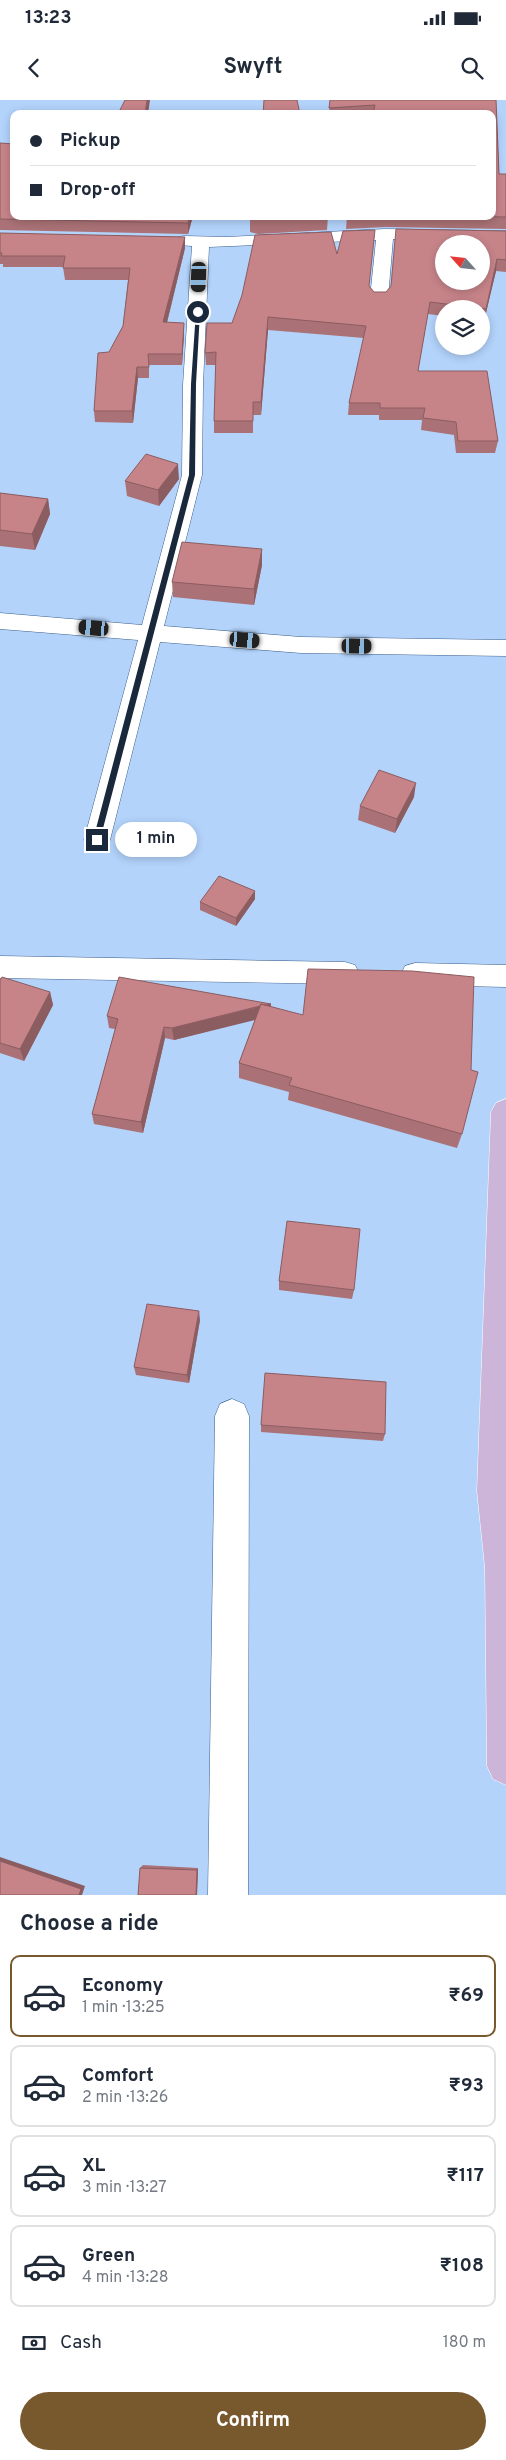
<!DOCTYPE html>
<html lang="en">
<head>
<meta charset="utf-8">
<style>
  :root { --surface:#fff; --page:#f6f6f7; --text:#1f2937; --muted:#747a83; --line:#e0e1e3; --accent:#78592e }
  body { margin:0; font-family:Overpass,sans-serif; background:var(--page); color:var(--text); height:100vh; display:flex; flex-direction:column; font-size:19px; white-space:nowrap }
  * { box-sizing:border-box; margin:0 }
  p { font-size:16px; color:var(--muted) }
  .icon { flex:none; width:28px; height:28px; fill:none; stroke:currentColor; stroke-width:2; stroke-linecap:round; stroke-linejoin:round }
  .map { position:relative; height:1795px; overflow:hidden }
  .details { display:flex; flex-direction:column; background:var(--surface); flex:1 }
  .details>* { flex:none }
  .top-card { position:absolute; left:10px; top:10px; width:486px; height:110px; border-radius:10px; box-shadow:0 2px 8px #0003; display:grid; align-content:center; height:110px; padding:0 20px; background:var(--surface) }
  .needle { width:32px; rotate:297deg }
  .buttons { position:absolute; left:435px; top:135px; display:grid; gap:10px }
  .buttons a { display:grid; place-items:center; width:55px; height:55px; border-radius:50%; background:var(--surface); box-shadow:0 2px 8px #0003; font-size:25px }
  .end { position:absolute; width:22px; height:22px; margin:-11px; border:6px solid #19283b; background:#fff; box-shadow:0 0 0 2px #fff }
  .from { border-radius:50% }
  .bubble { position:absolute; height:35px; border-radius:18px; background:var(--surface); box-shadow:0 2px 8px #0003; font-size:16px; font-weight:700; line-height:35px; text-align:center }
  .car { position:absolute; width:15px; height:30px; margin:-15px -8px; border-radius:6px; box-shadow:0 0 4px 1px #0007; background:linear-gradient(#222 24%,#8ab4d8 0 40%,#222 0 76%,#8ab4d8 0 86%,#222 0) }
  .top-card b { display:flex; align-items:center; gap:18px; height:48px; font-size:19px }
  .top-card b+b { border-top:1px solid var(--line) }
  .top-card i { width:12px; height:12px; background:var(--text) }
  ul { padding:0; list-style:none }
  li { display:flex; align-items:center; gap:15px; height:82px; margin:0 10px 8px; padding:0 10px; border:2px solid var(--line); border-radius:10px }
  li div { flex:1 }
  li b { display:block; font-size:19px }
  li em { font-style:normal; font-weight:700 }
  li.active { border-color:var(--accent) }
  li>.icon { width:45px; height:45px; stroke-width:1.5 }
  h2 { padding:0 20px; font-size:22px; line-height:60px }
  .pay { display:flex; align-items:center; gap:12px; height:55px; padding:0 20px; font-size:19px }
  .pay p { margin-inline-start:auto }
  .cta { display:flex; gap:10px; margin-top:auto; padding:10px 20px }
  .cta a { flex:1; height:58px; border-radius:30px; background:var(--accent); color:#fff; font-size:20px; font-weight:700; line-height:58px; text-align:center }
  .status { display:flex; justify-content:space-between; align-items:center; height:35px; padding:0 25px; background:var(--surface); direction:ltr }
  .status svg { height:14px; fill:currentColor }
  header { display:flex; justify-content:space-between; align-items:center; height:65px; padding:0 20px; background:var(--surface); font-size:22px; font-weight:700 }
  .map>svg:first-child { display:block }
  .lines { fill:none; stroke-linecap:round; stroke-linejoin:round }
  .minor-casing { stroke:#3c608c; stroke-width:1 }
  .major-casing { stroke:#fff; stroke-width:1 }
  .minor { fill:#fff; fill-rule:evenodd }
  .major { fill:#ccb5d8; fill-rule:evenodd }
  .wall { fill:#aa7276 }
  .shaded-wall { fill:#8b5c60 }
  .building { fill:#c68489; stroke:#8b5c60; fill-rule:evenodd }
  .route { fill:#19283b }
</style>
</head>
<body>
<div class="status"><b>13:23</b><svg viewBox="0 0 49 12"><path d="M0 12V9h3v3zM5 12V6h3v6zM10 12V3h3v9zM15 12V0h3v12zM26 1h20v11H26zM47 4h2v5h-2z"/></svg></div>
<header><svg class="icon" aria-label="back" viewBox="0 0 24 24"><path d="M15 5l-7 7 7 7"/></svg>Swyft<svg class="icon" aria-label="search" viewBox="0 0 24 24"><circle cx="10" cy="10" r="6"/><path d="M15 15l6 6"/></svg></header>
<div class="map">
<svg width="506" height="1795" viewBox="0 0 506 1795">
  <rect width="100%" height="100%" fill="#b3d3fb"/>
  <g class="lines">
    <g class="minor-casing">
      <path id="minor" d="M385,129l121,2v10l-113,-2 -5,59 -3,4h-12l-3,-4 6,-58 -167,7 -6,138 -1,90 -38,151 137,11 205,3v16l-205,-3 -141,-11 -50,198 -4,7 -9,3 -9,-3 -4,-7 54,-200 -138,-11v-16l142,12 40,-150 1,-90 9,-139 -14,-1 -3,-4 3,-4 6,-1 43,1z
        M0,856l345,6 10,3 4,8 -4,8 -10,3 -345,-6z
        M415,863l91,2v22l-91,-2 -10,-3 -4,-8 4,-8z
        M232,1299l12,5 5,12 -1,479h-40l7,-479 5,-12z"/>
    </g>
    <g class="major-casing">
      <path id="major" d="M506,999v686l-13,-6 -6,-13 -2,-198 -8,-77 14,-379 5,-9z"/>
    </g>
    <use href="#minor" class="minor"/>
    <use href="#major" class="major"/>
  </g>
  <path class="wall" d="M330,0h166l3,74h7v55l-121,-2 -39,2 1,-13h145v-102h-163z
    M0,43l14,73h179l-5,18 -188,-4z
    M250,116h78l-1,14 -69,4 -8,-2z
    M506,131v41l-10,-1 -12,50h-3v-12h-37v7l-16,-2 -10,57 80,70 -3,12h-39l-2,-18 -33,-5 1,-10h-43v-5h-31l1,-12 15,-65 -96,-8 -7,85h-8v18h-39v-12l2,-56h-10l-1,-12 27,-30 105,-69 32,32 5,6h12z
    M0,133l185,4v11l-18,75 17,11 -2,31h-33v13h-11l-5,45 -38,-1 -1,-11 15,-59 14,-26 5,-46h-63l-2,-13h-60v-3h-3z
    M179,379l-20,27 -32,-10 -2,-15z
    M0,393l48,6 2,15 -15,36 -35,-4z
    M262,449v16l-8,40 -81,-8 -1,-15z
    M414,697l-19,36 -37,-13 2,-14z
    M255,791v8l-19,27 -36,-16v-8z
    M0,880l50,12 3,13 -29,56 -24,-8z
    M271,904v3l191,127 -5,14 -169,-48 1,-8 -50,-14v-15l16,-44 -81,21 -9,-2 -22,95 -49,-9 -2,-10 23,-85 -6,-1 -2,-12z
    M279,1181l75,9 -2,9 -73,-9z
    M200,1220l-11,63 -53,-8 -2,-8z
    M261,1325l124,9 -2,7 -122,-9z
    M143,1765l55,3 -1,27h-59l2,-27z"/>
  <path class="shaded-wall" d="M147,0h3l-2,14h-3z
    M190,116h3l-5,18v-11z
    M185,137v11l-21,86 -1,-12z
    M497,159l-1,12 -12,50 2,-12z
    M268,217v13l-7,85v-13z
    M184,223v11l-2,31v-11z
    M137,267l1,11 -5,45 -1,-12z
    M178,364l1,15 -20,27 -1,-16z
    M48,399l2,15 -15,36 -3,-16z
    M262,449v16l-8,40v-16z
    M416,683l-2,14 -19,36 2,-14z
    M255,791v8l-19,27v-8z
    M50,892l3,13 -29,56 -4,-12z
    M271,904v12l-97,24 -2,-12z
    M164,927l1,11 -22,95 -2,-11z
    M199,1211l1,9 -11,63 -2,-8z
    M0,1757l85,29 -3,9h-3l-79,-34z
    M198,1768l-1,27h-1l1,-25z"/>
  <path class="building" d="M125,0h22l-2,14h-27z
    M264,0h33l3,14h-37z
    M330,0h166l3,74h7v43l-56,-1h42v-102h-119l2,-9 -46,3z
    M0,43l14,1v72h176l-2,7 -188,-4z
    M250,116h47l-39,2z
    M347,116h18l-19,1z
    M396,129l110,2v29l-9,-1 -11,50 -56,-7 -12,69h69l11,70h-40l-2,-19 -33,-4 2,-10h-45v-5h-31l17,-77 -98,-9 -7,85h-8v19h-39l2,-69 -11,1 2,-30h25l10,-28 13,-60 76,-3 6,22 6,-23 32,-1 -6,56 5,6h12l5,-6zM444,144h37v37h-37z
    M0,133l185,4 -22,85 21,1 -2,31h-34l1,13h-12l-5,44h-38l4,-58 11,-1 14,-26 7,-58h-67l2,-12h-64l1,-3h-2z
    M146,354l32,10 -20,26 -33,-9z
    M0,393l48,6 -16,35 -32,-4z
    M182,442l80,7 -8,40 -82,-7z
    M379,670l37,13 -19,36 -37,-13z
    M219,776l36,15 -19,27 -36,-16z
    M308,869l104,2 62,6 -3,93 7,2 -16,62 -173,-49 3,-7 -53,-15 22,-59 42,11z
    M2,877l48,15 -30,57 -20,-6v-63z
    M119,877l152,27 -6,1 -4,-1 -1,2 -88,22 -8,-1 -23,95 -49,-8 26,-95 -11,-3z
    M287,1121l73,8 -6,61 -75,-9z
    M147,1204l52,7 -12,64 -53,-8z
    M265,1273l121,9 -1,52 -124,-9z
    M0,1761l81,28 -2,6h-79z
    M140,1768l57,2 -1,25h-58z"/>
  <path class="route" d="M196,211l4,1 -4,72 -1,91 -95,365 -3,3 -4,-3 96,-365 2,-91z"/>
</svg>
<div class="buttons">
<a><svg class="needle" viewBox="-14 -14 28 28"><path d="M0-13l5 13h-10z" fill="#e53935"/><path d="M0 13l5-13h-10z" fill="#747a83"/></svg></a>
<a><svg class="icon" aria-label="layers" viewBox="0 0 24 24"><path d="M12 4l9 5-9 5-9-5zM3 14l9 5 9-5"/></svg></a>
</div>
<i class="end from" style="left:198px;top:212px"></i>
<i class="end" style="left:97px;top:740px"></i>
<div class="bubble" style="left:115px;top:722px;width:82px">1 min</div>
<i class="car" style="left:199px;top:177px;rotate:182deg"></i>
<i class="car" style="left:94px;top:528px;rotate:275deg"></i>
<i class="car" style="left:245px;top:540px;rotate:95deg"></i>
<i class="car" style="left:357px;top:546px;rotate:91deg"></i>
<div class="top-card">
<b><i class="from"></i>Pickup</b>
<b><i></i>Drop-off</b>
</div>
</div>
<section class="details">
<h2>Choose a ride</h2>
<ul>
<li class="active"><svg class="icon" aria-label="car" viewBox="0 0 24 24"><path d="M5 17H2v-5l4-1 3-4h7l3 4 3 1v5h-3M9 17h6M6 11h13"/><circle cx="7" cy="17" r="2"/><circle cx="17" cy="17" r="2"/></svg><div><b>Economy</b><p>1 min · 13:25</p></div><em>₹69</em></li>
<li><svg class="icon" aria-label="car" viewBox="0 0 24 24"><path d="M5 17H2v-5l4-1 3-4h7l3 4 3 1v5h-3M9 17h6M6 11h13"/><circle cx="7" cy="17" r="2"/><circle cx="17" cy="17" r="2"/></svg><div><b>Comfort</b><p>2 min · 13:26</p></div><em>₹93</em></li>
<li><svg class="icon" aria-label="car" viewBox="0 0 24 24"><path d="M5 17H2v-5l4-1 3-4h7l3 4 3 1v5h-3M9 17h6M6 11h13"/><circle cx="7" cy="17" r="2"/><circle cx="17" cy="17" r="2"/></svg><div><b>XL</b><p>3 min · 13:27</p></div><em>₹117</em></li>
<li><svg class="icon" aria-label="car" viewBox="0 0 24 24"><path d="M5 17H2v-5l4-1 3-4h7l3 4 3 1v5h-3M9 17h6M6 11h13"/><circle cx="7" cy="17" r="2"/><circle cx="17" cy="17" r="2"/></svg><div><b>Green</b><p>4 min · 13:28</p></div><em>₹108</em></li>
</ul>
<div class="pay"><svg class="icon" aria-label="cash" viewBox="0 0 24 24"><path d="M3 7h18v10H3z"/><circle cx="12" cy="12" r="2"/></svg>Cash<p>180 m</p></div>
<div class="cta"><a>Confirm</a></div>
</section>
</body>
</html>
